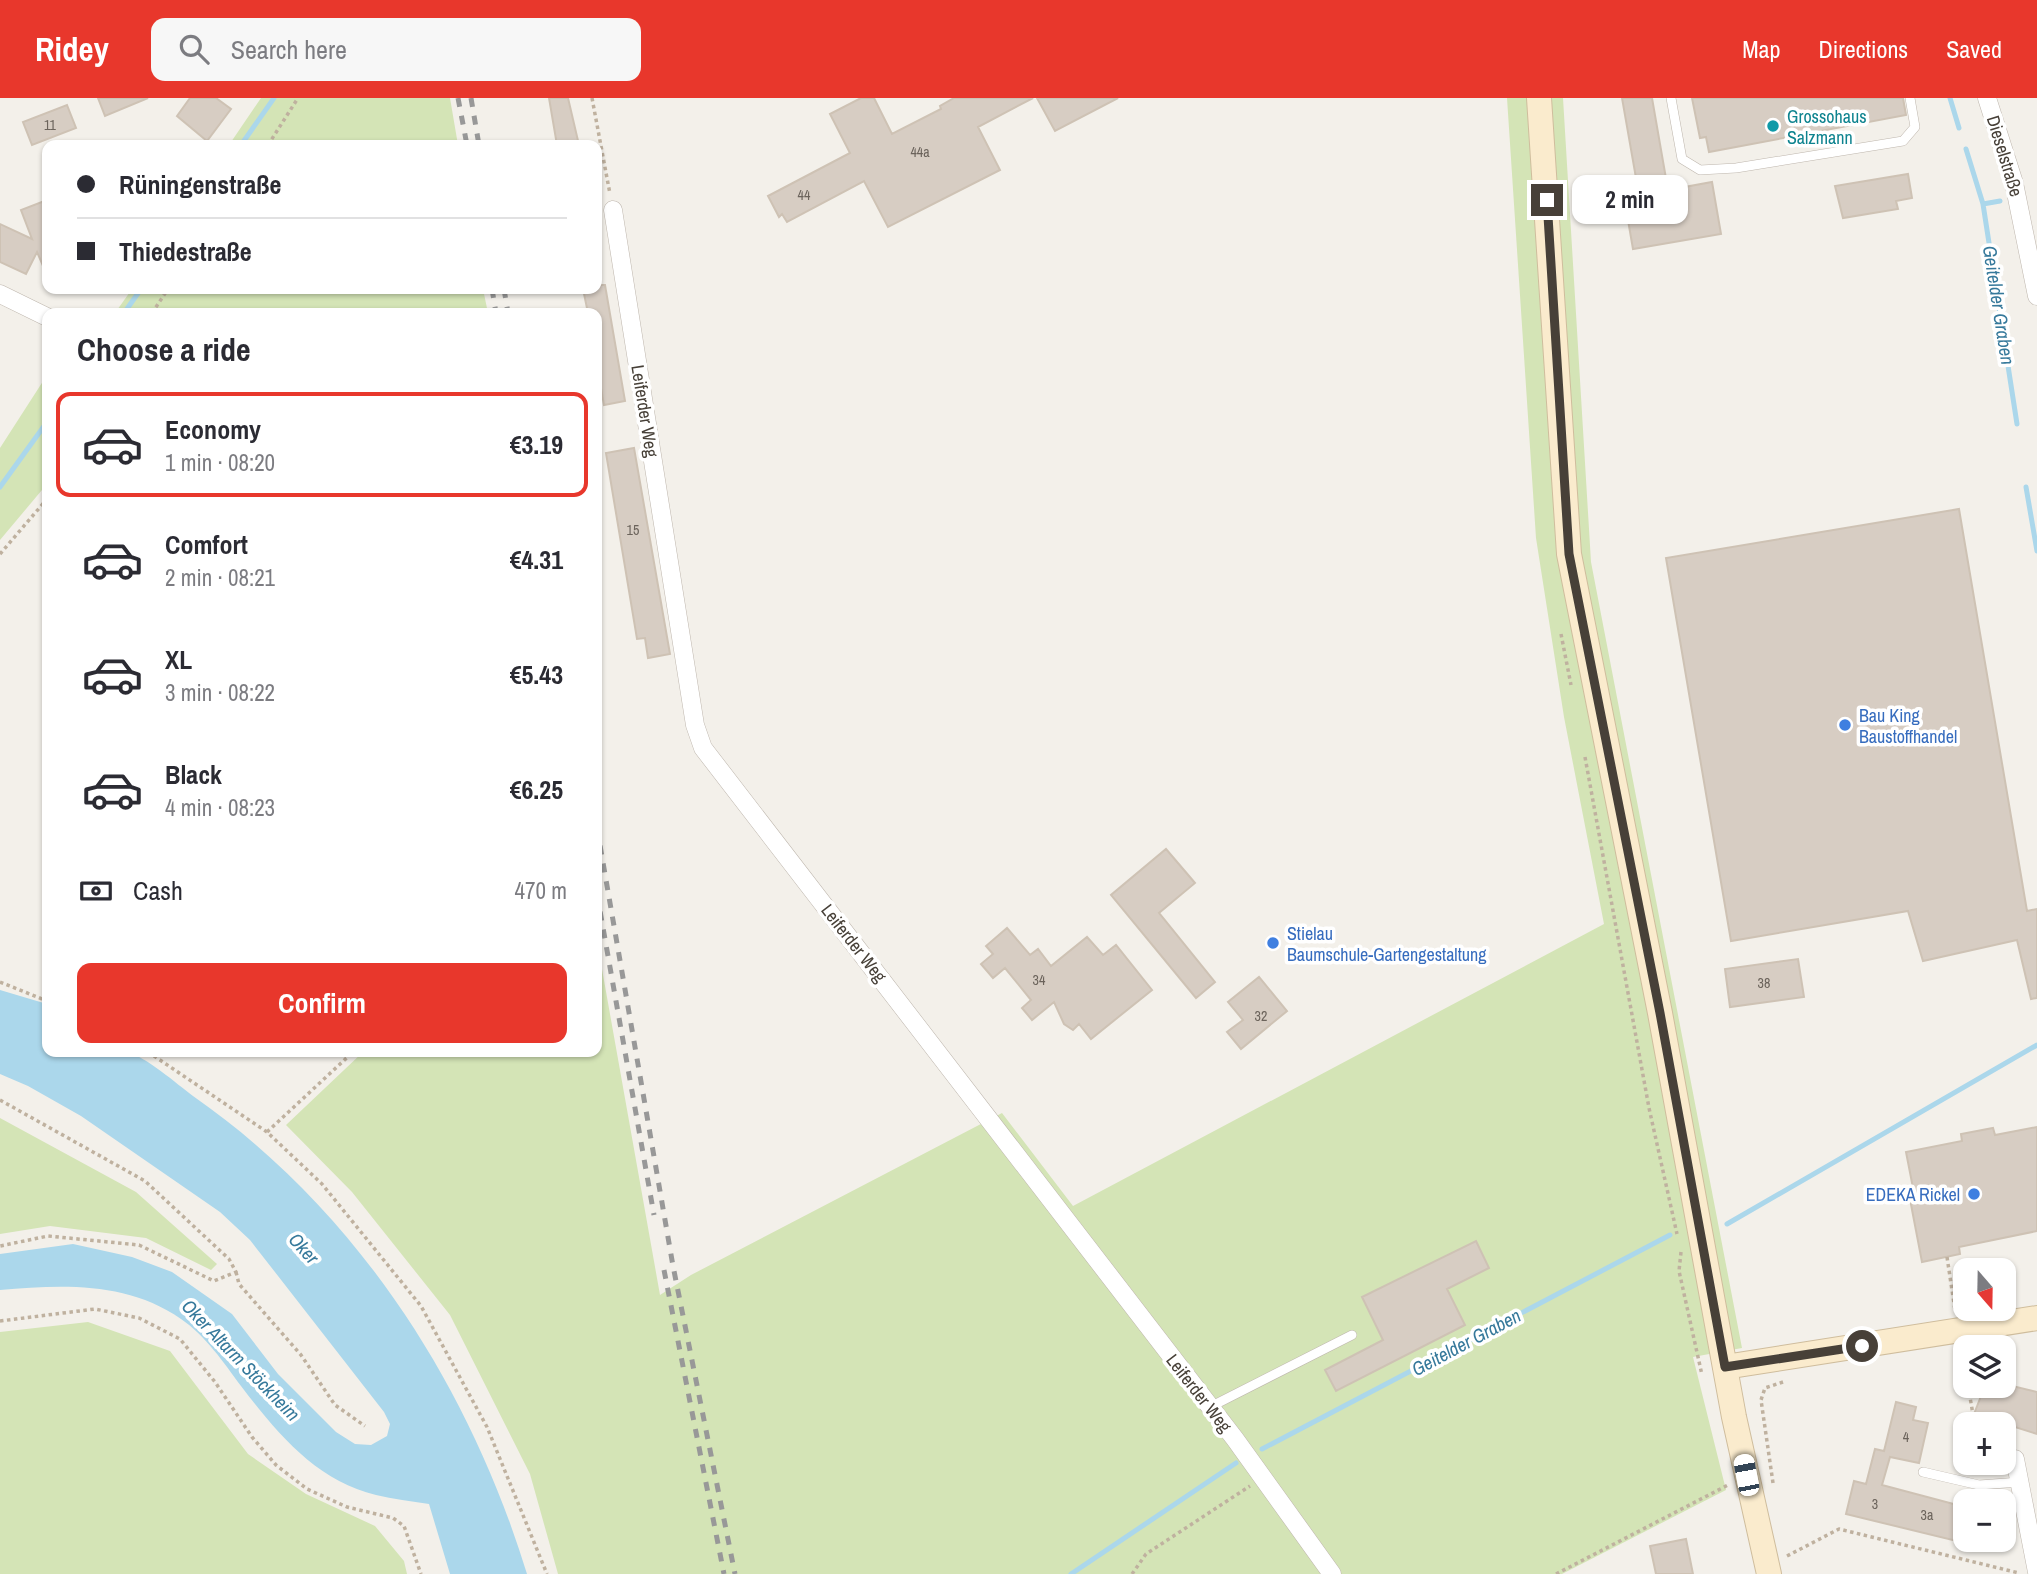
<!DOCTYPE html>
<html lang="en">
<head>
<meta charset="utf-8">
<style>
  :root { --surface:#fff; --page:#f7f7f7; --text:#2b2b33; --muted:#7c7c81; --line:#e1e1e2; --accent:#e8372c }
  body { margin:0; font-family:"Archivo Narrow",sans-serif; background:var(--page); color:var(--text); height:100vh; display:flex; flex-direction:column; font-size:26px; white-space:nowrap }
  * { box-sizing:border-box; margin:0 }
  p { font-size:23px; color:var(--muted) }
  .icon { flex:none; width:38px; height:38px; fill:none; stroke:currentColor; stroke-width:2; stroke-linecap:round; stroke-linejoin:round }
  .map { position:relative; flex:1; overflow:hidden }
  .side { position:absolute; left:42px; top:210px; width:560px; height:749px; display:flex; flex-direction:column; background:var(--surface); border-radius:14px; box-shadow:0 2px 5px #0004 }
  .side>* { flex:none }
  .hud { position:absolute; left:42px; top:42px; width:560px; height:154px; border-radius:14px; box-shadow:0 2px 5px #0004; display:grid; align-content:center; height:154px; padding:0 35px; background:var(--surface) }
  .needle { width:46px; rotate:160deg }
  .tools { position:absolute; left:1953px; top:1160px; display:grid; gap:14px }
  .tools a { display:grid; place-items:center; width:63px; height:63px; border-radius:14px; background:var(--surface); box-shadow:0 2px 5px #0004; font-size:35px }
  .end { position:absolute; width:32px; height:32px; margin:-16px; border:9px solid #474038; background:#fff; box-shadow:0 0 0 4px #fff }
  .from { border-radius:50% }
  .bubble { position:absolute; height:49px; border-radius:14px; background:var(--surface); box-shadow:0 2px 5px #0004; font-size:23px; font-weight:700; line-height:49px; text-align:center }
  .car { position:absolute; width:21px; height:42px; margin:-21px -10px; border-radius:9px; box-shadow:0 0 5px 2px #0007; background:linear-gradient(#fff 24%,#345 0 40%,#fff 0 76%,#345 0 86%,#fff 0) }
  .hud b { display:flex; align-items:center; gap:24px; height:66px; font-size:26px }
  .hud b+b { border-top:2px solid var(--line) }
  .hud i { width:18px; height:18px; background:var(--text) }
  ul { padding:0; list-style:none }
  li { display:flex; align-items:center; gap:21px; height:105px; margin:0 14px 10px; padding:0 21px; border:4px solid transparent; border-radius:14px }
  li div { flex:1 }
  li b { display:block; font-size:26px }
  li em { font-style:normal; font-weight:700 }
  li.selected { border-color:var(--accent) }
  li>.icon { width:63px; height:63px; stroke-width:1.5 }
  h2 { padding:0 35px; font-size:32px; line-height:84px }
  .pay { display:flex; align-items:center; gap:18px; height:77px; padding:0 35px; font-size:26px }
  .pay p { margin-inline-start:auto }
  .action { display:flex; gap:14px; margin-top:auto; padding:14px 35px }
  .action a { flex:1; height:80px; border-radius:14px; background:var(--accent); color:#fff; font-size:28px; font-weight:700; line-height:80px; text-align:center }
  header { display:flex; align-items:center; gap:42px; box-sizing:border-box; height:98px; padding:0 35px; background:var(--accent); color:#fff }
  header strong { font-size:33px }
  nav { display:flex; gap:38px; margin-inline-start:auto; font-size:24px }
  .search { width:490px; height:63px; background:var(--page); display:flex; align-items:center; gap:18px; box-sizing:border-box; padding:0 24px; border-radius:14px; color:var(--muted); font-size:26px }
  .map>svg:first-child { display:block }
  .green { fill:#d4e4b6 }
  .water { fill:#abd7eb }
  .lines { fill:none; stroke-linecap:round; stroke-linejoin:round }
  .stream { stroke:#abd7eb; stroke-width:5 }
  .building { fill:#d7cdc3; stroke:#cec2b4; stroke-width:2 }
  .lane-casing { stroke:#beb6ad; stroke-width:10 }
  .street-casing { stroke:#beb6ad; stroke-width:19 }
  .secondary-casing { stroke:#cfbd9d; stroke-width:26 }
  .path { stroke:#bfb19f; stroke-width:3.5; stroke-dasharray:3.5 3.5; stroke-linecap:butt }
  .lane { stroke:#fff; stroke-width:9 }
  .street { stroke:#fff; stroke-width:18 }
  .secondary { stroke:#faebcd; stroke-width:24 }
  .rail { stroke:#989898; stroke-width:5; stroke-dasharray:9 9; stroke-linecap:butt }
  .route { stroke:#474038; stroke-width:9 }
  .culture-dot { fill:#0f9aa8; stroke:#fff; stroke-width:2.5 }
  .shop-dot { fill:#3f7fe0; stroke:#fff; stroke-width:2.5 }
  .labels { text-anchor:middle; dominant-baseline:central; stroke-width:7; stroke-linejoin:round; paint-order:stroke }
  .number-label { font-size:14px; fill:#6b635b }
  .culture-label { font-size:18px; fill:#0d838f; stroke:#fff; text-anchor:start }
  .street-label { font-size:18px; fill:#474038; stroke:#fff }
  .shop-label { font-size:18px; fill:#366cbe; stroke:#fff; text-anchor:start }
  .water-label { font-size:19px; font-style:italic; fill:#36799b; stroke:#fff }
</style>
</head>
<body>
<header>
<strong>Ridey</strong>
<div class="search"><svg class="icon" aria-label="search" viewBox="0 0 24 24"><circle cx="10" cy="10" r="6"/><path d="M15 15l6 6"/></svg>Search here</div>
<nav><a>Map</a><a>Directions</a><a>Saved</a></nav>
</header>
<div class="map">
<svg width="2037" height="1476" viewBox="0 0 2037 1476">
  <rect width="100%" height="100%" fill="#f3f0ea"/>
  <path class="green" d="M261,0h189l8,47h-229z
    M1507,0h56l28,464 151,786 -49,9 33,133 -164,84h-1004l-28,-100 -80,-159 -98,-123 -66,-67 77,-73h234v-111l63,354 31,-20 311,-162 71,93 531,-282 -40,-207 -28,-179z
    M132,191h351l5,24h-373z
    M47,277v109l-47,56v-92z
    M0,1020l136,74 81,72 -6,6 -65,-32 -96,-12 -50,8z
    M88,1224l82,29 78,103 58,40 69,32 29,35 3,13h-407v-242z"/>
  <path class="water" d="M0,892l47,14v48c23,0 58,-5 80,0 18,4 50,32 66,44 164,114 276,289 334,478h-77l-21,-70c-18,-3 -36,-5 -53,-9 -60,-14 -100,-63 -135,-109 -17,-23 -36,-51 -60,-67 -55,-38 -119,-34 -181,-29v-36l73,-10 59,13 40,15 60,42 46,60 58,58 19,12 16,1 16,-9 3,-12 -6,-12 -134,-172 -30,-28 -139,-96 -53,-30 -28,-12z"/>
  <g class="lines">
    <path class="stream" d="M1950,0l9,30
      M241,47l33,-47
      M1966,51l17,55 34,220
      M1983,106l17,-3
      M124,215l17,-24
      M0,389l47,-65
      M2026,389l11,64
      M1727,1126l310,-179
      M1262,1351l408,-214
      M1071,1476l165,-111"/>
  </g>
  <path class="building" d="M98,0h50l-43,18z
    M190,0h26l15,11 -24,32 -30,-25z
    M549,0h19l11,47h-22z
    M861,0h13l18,36 49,-25 -1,-3 14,-8h79l-55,29 22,43 -112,57 -24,-46 -77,41 -5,-8 -3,3 -11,-21 82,-43 -20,-39z
    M1037,0h81l-63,33z
    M1622,0h30l16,92 44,-8 9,52 -88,15 -9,-52 15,-2z
    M1692,0h211l3,17 -197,37 -3,-15 -6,1z
    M67,7l9,23 -44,17 -9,-23z
    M1908,76l4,24 -16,3 2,8 -55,9 -8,-32z
    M47,102v75l-10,-23 -11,22 -26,-12v-38l32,15 -11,-29z
    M597,187h8l20,116 -21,4 -7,-39v-53h-9l-5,-24h14z
    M634,350l36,206 -22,4 -3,-20 -8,1 -31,-186z
    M1959,411l68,402 10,-2v89l-6,1 -14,-59 -94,21 -15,-50 -177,30 -65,-383z
    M1166,751l29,34 -36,30 56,69 -19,16 -85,-103z
    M1007,830l23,27 8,-6 13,17 36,-29 16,18 13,-10 36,45 -61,49 -12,-15 -6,6 -9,-6 -10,-22 -22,18 -10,-12 9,-8 -26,-32 -12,10 -12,-14 12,-10 -7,-8z
    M1798,861l6,38 -74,10 -5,-38z
    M1259,879l28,34 -46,38 -14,-17 16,-12 -15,-18z
    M2037,1029v104l-78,16 1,7 -38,8 -13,-68 5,-1 -8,-41 56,-11 -1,-7 32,-6 2,7z
    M1476,1143l13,27 -42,21 18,36 -129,66 -11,-21 58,-30 -21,-43z
    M2004,1286l33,8v42l-63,-20 11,-28z
    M1896,1304l20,5 -3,13 15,3 -9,40 -29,-6 -8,28 83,22v36l-119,-29 8,-33 12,3 9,-35 9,2z
    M1686,1441l7,35h-37l-6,-28z"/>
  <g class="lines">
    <g class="lane-casing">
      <path id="lane" d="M1671,0l11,61 18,11 36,-2 167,-27 12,-14 -5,-29
        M1210,1309l142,-72
        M1923,1374l56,13 41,-3"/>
    </g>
    <g class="street-casing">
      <path id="street" d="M1987,0l27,85 23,113
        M613,112l82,515 8,23 532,691 97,135
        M0,196l47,23
        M2015,1361l22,113"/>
    </g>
    <g class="secondary-casing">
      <path id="secondary" d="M1539,0l30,456 91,459 74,404 35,157
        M1725,1269l312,-49"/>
    </g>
    <path class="path" d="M592,0l18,96
      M268,47l30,-47
      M152,215l16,-24
      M0,456l47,-55
      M1561,536l10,51
      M1585,659l64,351 28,126
      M0,884l47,19
      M148,954l119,80 55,52 99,122 66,121 60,147
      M0,1002l145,81 84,78 7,13 -22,9 -75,-36 -91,-9 -48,10
      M267,1034l86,-80
      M1681,1154l-2,19 23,104
      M1947,1159l8,53
      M236,1174l3,12 62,71 34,50 30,21
      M0,1223l95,-12 44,9 41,21 35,43 37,55 24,28 31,24 40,18 46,11 11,8 17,48
      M1962,1254l3,20
      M1968,1288l6,34 5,4
      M1773,1385l-12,-83 4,-12 21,-7
      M1787,1458l52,-27 180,44
      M1132,1476l14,-20 104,-68
      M1556,1476l172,-89"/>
    <use href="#lane" class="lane"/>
    <use href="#street" class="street"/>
    <use href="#secondary" class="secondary"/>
    <path class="rail" d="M458,0l9,47
      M471,0l8,47
      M492,191l4,24
      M504,191l4,24
      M597,730l76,438 62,308
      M597,796l57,321
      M664,1172l60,304"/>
  </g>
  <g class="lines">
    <path class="route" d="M1547,102l22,354 91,459 65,354 137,-21"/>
  </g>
  <circle class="culture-dot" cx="1773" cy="28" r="7"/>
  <g class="shop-dot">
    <circle cx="1845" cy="627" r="7"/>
    <circle cx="1273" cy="845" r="7"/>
    <circle cx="1974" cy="1096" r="7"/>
  </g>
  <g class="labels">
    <g class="number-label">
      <text x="50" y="27">11</text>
      <text x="920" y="54">44a</text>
      <text x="804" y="97">44</text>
      <text x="633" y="432">15</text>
      <text x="1039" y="882">34</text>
      <text x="1764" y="885">38</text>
      <text x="1261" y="918">32</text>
      <text x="1906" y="1339">4</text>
      <text x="1875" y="1406">3</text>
      <text x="1927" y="1417">3a</text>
    </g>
    <g class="culture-label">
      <text x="1787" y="18">Grossohaus<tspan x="1787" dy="21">Salzmann</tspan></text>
    </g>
    <g class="street-label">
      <text transform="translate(2005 58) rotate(73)">Dieselstraße</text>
      <text transform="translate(645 313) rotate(81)">Leiferder Weg</text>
      <text transform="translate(854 845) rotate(52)">Leiferder Weg</text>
      <text transform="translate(1199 1295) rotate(52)">Leiferder Weg</text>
    </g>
    <g class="shop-label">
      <text x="1859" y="617">Bau King<tspan x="1859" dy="21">Baustoffhandel</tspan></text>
      <text x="1287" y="835">Stielau<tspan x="1287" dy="21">Baumschule-Gartengestaltung</tspan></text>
      <text x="1960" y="1096" text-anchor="end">EDEKA Rickel</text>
    </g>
    <g class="water-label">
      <text transform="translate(1999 207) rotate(81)">Geitelder Graben</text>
      <text transform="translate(304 1150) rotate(48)">Oker</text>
      <text transform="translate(1466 1244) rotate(-28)">Geitelder Graben</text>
      <text transform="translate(241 1262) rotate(46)">Oker Altarm Stöckheim</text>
    </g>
  </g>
</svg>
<div class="tools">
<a><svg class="needle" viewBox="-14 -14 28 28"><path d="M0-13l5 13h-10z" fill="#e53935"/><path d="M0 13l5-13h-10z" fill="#7c7c81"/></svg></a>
<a><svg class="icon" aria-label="layers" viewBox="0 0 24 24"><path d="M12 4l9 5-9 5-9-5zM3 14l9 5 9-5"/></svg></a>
<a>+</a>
<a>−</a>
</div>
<i class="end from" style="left:1862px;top:1248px"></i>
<i class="end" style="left:1547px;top:102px"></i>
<div class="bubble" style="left:1572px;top:77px;width:116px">2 min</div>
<i class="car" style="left:1746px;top:1377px;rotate:349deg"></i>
<div class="hud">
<b><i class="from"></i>Rüningenstraße</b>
<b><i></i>Thiedestraße</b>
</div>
<section class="side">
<h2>Choose a ride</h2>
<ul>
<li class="selected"><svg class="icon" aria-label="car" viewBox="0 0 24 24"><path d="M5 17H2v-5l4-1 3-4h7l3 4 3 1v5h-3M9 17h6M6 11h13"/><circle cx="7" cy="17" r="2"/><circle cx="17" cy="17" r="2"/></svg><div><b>Economy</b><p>1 min · 08:20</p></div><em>€3.19</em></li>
<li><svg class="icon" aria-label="car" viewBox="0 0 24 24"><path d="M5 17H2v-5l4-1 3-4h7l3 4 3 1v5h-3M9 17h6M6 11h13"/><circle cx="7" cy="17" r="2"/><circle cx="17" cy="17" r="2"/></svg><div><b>Comfort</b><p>2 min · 08:21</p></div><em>€4.31</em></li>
<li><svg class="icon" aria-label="car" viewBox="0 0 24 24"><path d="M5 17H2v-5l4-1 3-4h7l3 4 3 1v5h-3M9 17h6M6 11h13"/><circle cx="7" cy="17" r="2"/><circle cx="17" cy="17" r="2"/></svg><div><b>XL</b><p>3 min · 08:22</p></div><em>€5.43</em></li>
<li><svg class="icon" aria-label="car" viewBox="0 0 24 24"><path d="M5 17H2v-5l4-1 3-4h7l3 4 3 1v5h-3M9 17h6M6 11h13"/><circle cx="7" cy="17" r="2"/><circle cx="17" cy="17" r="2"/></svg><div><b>Black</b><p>4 min · 08:23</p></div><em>€6.25</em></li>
</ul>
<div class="pay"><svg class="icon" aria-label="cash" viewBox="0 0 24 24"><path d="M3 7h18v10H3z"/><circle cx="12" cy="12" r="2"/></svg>Cash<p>470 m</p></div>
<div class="action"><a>Confirm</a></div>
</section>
</div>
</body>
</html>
